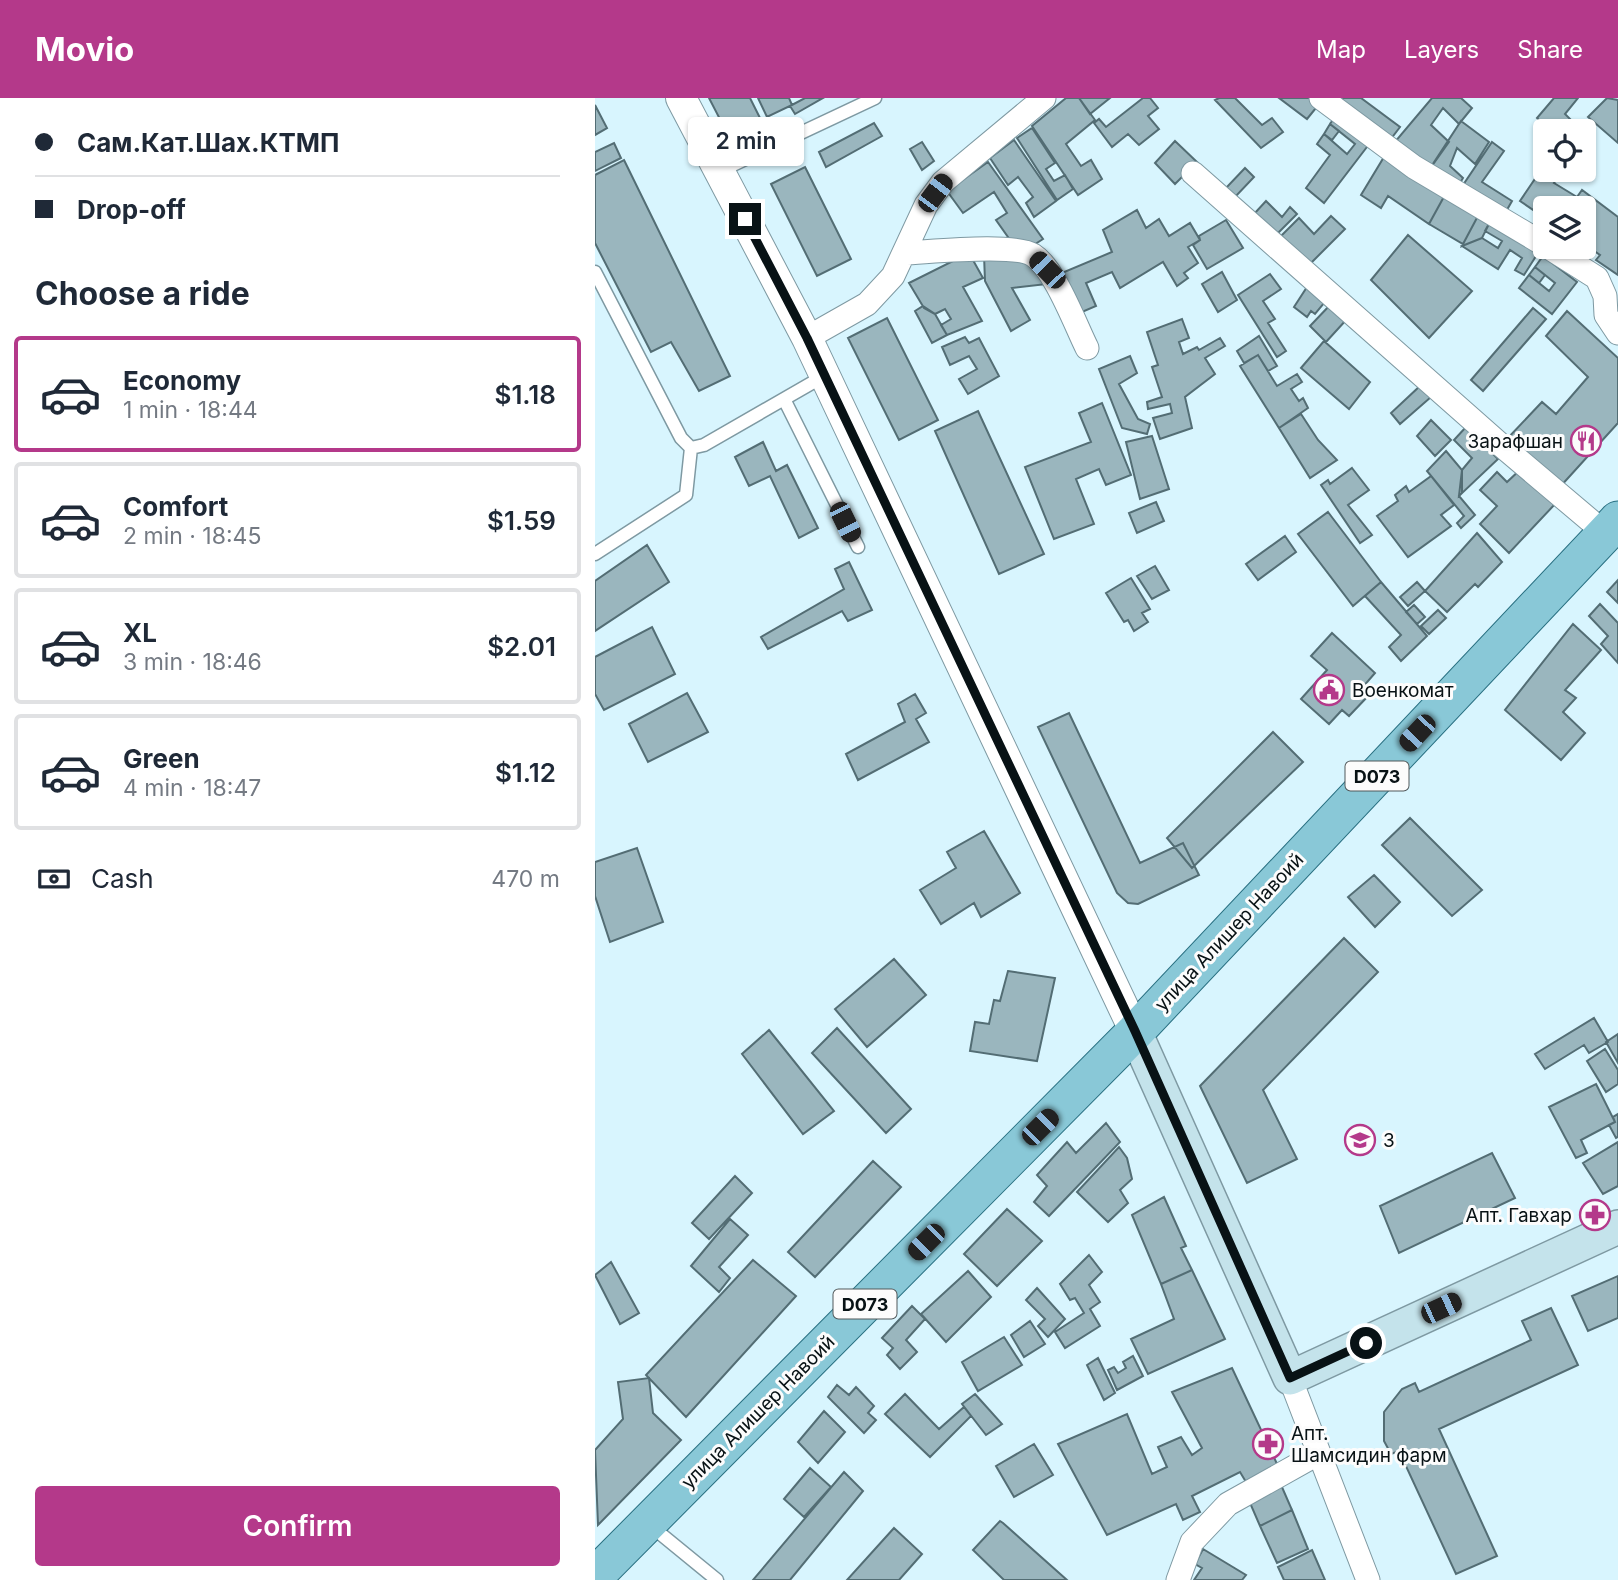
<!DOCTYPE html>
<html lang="en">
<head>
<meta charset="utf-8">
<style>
  :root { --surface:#fff; --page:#f2f2f3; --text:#1f2937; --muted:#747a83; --line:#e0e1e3; --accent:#b4398a }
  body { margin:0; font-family:Inter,sans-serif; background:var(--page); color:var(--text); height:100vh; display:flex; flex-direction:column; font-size:26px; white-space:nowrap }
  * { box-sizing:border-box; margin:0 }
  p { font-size:23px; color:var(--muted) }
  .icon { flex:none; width:38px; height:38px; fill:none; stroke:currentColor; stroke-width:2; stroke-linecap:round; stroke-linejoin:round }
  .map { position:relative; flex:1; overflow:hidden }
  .panel { display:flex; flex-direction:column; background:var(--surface); width:595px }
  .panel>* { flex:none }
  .hud { display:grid; align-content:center; height:154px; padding:0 35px; background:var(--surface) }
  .tools { position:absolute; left:938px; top:21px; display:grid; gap:14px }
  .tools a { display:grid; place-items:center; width:63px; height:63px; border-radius:7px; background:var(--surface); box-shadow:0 2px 5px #0004; font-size:35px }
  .end { position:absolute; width:32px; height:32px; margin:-16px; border:9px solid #081215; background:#fff; box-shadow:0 0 0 4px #fff }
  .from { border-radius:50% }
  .bubble { position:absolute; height:49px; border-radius:7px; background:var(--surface); box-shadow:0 2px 5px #0004; font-size:23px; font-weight:600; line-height:49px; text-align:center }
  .car { position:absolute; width:21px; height:42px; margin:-21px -10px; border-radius:9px; box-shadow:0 0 5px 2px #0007; background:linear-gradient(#222 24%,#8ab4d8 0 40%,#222 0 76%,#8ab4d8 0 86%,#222 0) }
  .hud b { display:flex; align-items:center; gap:24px; height:66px; font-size:26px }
  .hud b+b { border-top:2px solid var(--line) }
  .hud i { width:18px; height:18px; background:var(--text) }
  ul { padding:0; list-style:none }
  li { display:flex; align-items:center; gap:21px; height:116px; margin:0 14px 10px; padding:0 21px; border:4px solid var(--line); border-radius:7px }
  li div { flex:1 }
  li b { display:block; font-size:26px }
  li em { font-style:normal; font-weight:600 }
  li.on { border-color:var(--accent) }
  li>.icon { width:63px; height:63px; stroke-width:1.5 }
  h2 { padding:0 35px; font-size:32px; line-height:84px }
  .pay { display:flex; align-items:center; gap:18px; height:77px; padding:0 35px; font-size:26px }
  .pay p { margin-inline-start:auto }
  .primary-button { display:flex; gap:14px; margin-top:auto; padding:14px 35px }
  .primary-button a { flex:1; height:80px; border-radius:7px; background:var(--accent); color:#fff; font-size:28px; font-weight:600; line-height:80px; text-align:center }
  header { display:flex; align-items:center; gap:42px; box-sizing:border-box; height:98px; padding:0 35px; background:var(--accent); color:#fff }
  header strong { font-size:33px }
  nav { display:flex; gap:38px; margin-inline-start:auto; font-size:24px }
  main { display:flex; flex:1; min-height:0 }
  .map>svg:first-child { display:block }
  .building { fill:#9ab6be; stroke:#536d74; stroke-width:2 }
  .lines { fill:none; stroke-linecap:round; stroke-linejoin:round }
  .service-casing { stroke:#7e99a2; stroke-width:15 }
  .minor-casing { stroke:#7e99a2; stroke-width:25 }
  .tertiary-casing { stroke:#7e99a2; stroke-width:32 }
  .secondary-casing { stroke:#7e99a2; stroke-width:36 }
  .primary-casing { stroke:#297082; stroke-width:39 }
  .service { stroke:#fff; stroke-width:12 }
  .minor { stroke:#fff; stroke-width:23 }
  .tertiary { stroke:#fff; stroke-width:30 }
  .secondary { stroke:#c4e3eb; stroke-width:33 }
  .primary { stroke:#89c8d7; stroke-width:37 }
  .route { stroke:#081215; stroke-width:9 }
  .labels { text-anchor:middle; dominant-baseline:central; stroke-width:6; stroke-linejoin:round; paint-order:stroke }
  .shield { fill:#fcfcfc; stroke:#51585a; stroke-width:2 }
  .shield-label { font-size:18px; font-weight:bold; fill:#081215 }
  .poi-label { font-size:19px; fill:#081215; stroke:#fcfcfc; text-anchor:start }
  .street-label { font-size:19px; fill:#081215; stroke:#fcfcfc }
</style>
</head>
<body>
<header>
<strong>Movio</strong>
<nav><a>Map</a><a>Layers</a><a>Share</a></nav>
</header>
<main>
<section class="panel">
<div class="hud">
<b><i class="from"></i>Сам.Кат.Шах.КТМП</b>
<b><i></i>Drop-off</b>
</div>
<h2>Choose a ride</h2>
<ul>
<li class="on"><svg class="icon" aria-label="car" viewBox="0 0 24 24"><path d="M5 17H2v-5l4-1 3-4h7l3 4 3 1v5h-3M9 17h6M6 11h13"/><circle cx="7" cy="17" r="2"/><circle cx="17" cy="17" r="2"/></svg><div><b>Economy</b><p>1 min · 18:44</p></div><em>$1.18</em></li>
<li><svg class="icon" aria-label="car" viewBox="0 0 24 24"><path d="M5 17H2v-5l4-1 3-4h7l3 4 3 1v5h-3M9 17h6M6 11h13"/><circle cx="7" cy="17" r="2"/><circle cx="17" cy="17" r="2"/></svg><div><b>Comfort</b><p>2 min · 18:45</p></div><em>$1.59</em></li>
<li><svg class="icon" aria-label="car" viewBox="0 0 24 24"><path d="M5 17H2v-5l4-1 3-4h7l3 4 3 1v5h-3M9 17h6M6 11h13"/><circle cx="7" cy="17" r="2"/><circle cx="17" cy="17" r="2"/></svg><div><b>XL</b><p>3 min · 18:46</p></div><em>$2.01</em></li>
<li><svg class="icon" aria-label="car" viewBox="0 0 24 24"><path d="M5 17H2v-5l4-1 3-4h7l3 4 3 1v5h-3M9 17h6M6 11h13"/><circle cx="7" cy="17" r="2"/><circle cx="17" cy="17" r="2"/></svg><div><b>Green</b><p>4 min · 18:47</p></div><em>$1.12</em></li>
</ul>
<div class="pay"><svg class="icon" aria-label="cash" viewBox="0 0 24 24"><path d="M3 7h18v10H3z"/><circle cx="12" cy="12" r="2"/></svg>Cash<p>470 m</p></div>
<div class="primary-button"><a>Confirm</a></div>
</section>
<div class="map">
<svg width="1023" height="1482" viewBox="0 0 1023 1482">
  <rect width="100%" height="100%" fill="#d8f5fe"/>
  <path class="building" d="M114,0h41l21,42 -32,16z
    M163,0h31l3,7 -25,12z
    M210,0h18l-28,16 -5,-8z
    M471,0h13l16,22 -29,24 15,22 10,-6 11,19 -24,16 -46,-69z
    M484,0h31l-20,16z
    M548,0h7l8,10 -10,8 11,13 -20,16 -11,-11 -16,13 -18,-24 5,-4 7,8z
    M624,0h16l27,27 10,-7 11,14 -22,16 -46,-48z
    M684,0h33l8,5 -13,16z
    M737,0h29l39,29 -10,13z
    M837,0h29l11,10 -13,16 -16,-16 -12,17 18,17 -20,28 -35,-27z
    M959,0h24l-13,16 12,12 -5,5h-23l-12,-13z
    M1012,0l11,2v43l-30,-26z
    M0,7l12,23 -12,7z
    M742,16l33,29 -46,60 -18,-15 24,-33 -13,-11 7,-10 23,20 8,-10 -25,-20z
    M866,23l28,21 -14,22 -18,-16 -7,18 13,12 -6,10 -28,-18z
    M279,25l8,13 -56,31 -7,-15z
    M735,26l9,7 -7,9 -8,-6z
    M437,30l23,35 -9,6 8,12 11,-6 8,14 -16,11 -40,-62z
    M419,42l42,61 -22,16 -8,-14 7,-6 -15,-20 -10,8 -18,-27z
    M580,43l22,21 -22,22 -20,-21z
    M327,44l12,19 -12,9 -12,-21z
    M897,44l12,9 -22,31 30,19 -8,14 -43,-27z
    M19,45l7,15 -26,13v-19z
    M792,54l59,41 -17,31 -41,-28 -7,12 -20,-13z
    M29,62l106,216 -31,15 -28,-49 -20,10 -56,-109v-68z
    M393,64l55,77 -14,9 -16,-4 -17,-24 11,-7 -13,-21 -31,21 -16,-22z
    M950,66v6l16,3 -7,10 23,14 5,-7 36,27v58l-22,-15 4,-5 -16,-11v-36h-39v10l-25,-17z
    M210,69l46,92 -34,17 -46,-92z
    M650,70l9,9 -18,19 -11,-7z
    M851,95l33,21 -16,30 -34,-20z
    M671,103l16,16 8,-10 7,7 -22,22 -21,-22z
    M542,112l9,18 13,-9 10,17 21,-13 10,17 -12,7 10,16 -14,10 4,5 -11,8 -14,-24 -43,26 -8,-16 -26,11 10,23 -21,9 -18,-40 55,-23 -9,-22z
    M884,116l12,6 -9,18 -20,8z
    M736,118l14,13 -39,39 -29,-28 22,-22 15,16z
    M631,122l17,28 -36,21 -14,-24 7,-5 -1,-4z
    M896,122l47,33 -14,22 -9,-5 7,-12 -12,-8 -12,19 -36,-23 20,-8 16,10 4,-7 -17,-10z
    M813,137l64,56 -43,47 -58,-58z
    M374,155l14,25 -20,9 19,34 -35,14 -6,-10 10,-6 -6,-10 -10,5 -11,-6 -15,-25z
    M389,157l49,9 14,20 -35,4 18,32 -19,11 -26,-50z
    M948,158l34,26 -25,32 -33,-26 10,-13 20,16 6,-8 -20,-16z
    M940,169l10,8 -6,8 -10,-8z
    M627,174l15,28 -19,12 -16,-28z
    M675,176l11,15 -18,12 12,18 -7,4 18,28 -9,6 -39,-62z
    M712,189l18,15 -10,12 -4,-3 -4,6 -13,-10z
    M736,206l16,15 -21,23 -16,-16z
    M328,208l12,8 12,21 -15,8 -17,-32z
    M938,210l13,11 -63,72 -12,-11z
    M972,213l51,47v65l-59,65 -53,-48 36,-38 14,12 32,-37 -42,-41z
    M292,220l51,102 -39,20 -51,-102z
    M587,221l7,19 -10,4 4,12 14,-7 2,3 21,-12 5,8 -20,12 10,16 -30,23 7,31 -32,11 -7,-21 19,-5 -2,-9 -22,5 -1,-7 15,-5 -10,-30 6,-2 -11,-33z
    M664,238l18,30 -9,5 -10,-16 -14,8 -7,-12z
    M370,239l4,6 10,-5 20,38 -31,18 -9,-15 18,-10 -8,-13 -19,9 -8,-18z
    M729,243l46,41 -21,27 -48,-41z
    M663,257l19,31 20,-12 5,8 -11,7 8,12 4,-3 5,10 -29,20 -39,-62z
    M535,258l7,17 -18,11 19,35 12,5 -3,10 -25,-6 -23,-59z
    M825,288l11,11 -31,27 -9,-11z
    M507,305l29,72 -25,10 -7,-16 -23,10 18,45 -40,15 -29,-72 66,-25 -12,-29z
    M383,313l66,143 -45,20 -64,-143z
    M706,316l17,26 19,20 -27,18 -31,-50z
    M836,322l20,20 -16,16 -18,-20z
    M871,329l32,32 -39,37 3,-26 10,-12 -18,-18z
    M557,338l17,53 -29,10 -14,-57z
    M168,344l13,29 11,-6 31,63 -19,10 -29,-62 -21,10 -14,-29z
    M851,353l16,19v23l-3,3 16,19 -14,13 -4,-5 7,-7 -37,-45z
    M757,370l17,22 -21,15 24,30 -12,8 -39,-58 7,-5 2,4z
    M927,370l34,35 -47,50 -29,-29 17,-18 -17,-16 17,-18 10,10z
    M832,373l27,34 -13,10 10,11 -43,31 -31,-41 21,-15 -3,-6 11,-9 3,6 22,-16z
    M561,404l8,19 -27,12 -8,-20z
    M733,414l53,70 -28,24 -55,-72z
    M882,435l25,29 -24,25 -3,-3 -28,28 -22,-21z
    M690,438l11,16 -38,28 -12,-16z
    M52,447l22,37 -74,49v-50z
    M254,464l23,48 -24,11 -6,-10 -74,38 -7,-12 83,-48 -9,-20z
    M560,468l14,24 -17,9 -15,-23z
    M536,480l19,31 -8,4 6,9 -14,9 -6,-11 -4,2 -18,-29z
    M1023,482v23l-11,-11z
    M786,484l46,54 -26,25 -12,-14 12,-12 -36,-39z
    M822,484l8,9 -17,15 -8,-9z
    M1005,506l18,19v40l-17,-19 7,-8 -19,-20z
    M819,507l11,12 -8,7 -11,-12z
    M843,512l8,8 -17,16 -8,-8z
    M978,526l28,26 -36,40 11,8 -13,14 22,21 -24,27 -56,-50z
    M57,529l23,47 -71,36 -9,-16v-37z
    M737,535l43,40 -14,16 8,6 -20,21 -7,-6 -13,14 -28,-25 26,-29 -16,-14z
    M92,595l21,39 -60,30 -19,-38z
    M320,596l11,19 -10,6 13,23 -71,38 -12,-26 59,-32 -7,-18z
    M474,615l71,150 43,-20 16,32 -61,29 -10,-1 -11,-10 -79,-166z
    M678,634l30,30 -111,106 -25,-30z
    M815,720l72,72 -30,26 -70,-71z
    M389,733l36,62 -39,24 -7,-14 -33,21 -21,-34 36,-22 -9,-16z
    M42,750l26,74 -53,20 -15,-46v-34z
    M779,777l26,27 -25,25 -27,-30z
    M749,840l34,34 -115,118 34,69 -50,24 -47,-97z
    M299,861l32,36 -59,52 -32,-38z
    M413,873l47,7 -18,83 -67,-10 5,-29 14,2 5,-24 6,1z
    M999,920l14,24 -19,11 -5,-8 -39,24 -10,-15z
    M242,930l74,81 -25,24 -74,-80z
    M174,932l65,81 -31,23 -61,-80z
    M1023,936v29l-12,-21z
    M1010,951l13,21v14l-12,8 -19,-31z
    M1001,986l19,38 -34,18 6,13 -11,5 -27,-51z
    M1023,1016v23l-2,1 -7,-13 6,-3 -2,-5z
    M511,1025l14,19 -71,74 -15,-14 13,-16 -10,-11 30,-33 9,11z
    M1023,1044v44l-15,8 -20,-31z
    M524,1049l8,11 5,21 -12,11 8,13 -20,19 -31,-30z
    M897,1055l23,45 -116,55 -19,-47z
    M278,1063l28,26 -86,90 -27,-25z
    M140,1078l17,17 -43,46 -17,-16z
    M569,1099l22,49 -5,2 11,22 -31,14 -29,-69z
    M412,1111l35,32 -45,45 -33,-32z
    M135,1121l18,16 -29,32 11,11 -11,14 -28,-26z
    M494,1157l13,17 -13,13 11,17 -10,7 10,17 -35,22 -10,-16 29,-19 -9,-15 -5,2 -10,-16z
    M158,1162l43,36 -110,121 -40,-42z
    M16,1164l28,51 -19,11 -25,-49z
    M597,1172l33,69 -77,35 -17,-35 43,-20 -13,-35z
    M373,1173l23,26 -45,45 -25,-28z
    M1023,1178v42l-30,13 -16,-35z
    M442,1190l28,31 -17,18 -10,-11 7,-7 -19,-19z
    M317,1208l13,13 -19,21 11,12 -17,17 -13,-14 6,-7 -11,-10z
    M956,1210l27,57 -139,64 58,127 -41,18 -57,-123 -8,3 -7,-13v-29l18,-23 13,-6 4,9 112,-52 -9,-19z
    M435,1223l15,23 -21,13 -13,-22z
    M409,1239l18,28 -44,26 -16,-29z
    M538,1258l10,20 -26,14 -9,-20 6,-3 4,6 8,-5 -3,-6z
    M503,1260l17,35 -11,7 -17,-35z
    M637,1270l46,98 -32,16 -6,-10 -48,24 8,16 -17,8 -7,-16 -69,31 -49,-91 69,-30 25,60 15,-7 -9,-20 23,-10 11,18 10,-7 -30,-56z
    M54,1280l4,35 28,27 -83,85 -3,-75 28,-31 -5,-37z
    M242,1287l12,10 7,-8 18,19 -6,7 8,7 -12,13 -36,-36z
    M310,1296l34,35 25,-22 7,9 -41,41 -45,-43z
    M380,1296l27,30 -16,11 -24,-31z
    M229,1313l21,21 -27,31 -20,-21z
    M439,1346l19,31 -39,22 -18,-31z
    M215,1370l21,19 -27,30 -20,-18z
    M249,1374l19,19 -73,89h-37z
    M683,1380l14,32 -32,16 -13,-30z
    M697,1412l16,39 -31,14 -17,-37z
    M405,1423l3,2 64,57h-63l-31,-30z
    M299,1430l28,26 -23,26h-52z
    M608,1451l43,26 -4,5h-48l8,-12 -7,-4z
    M717,1452l13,30h-41l-6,-13z"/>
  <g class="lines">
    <g class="service-casing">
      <path id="service" d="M125,73l155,-73
        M0,174l86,166 10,10 13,-3 120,-69
        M189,301l74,148
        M0,456l91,-59 5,-47
        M56,1428l66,54"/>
    </g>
    <g class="minor-casing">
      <path id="minor" d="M726,0l93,69 131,78
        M598,75l309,273 103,87
        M953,149l49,31 8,18 1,19 12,18
        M309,155c26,-1 110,-10 129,2 22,14 42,69 54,93
        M212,240l60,-34 26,-28 33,-71 17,-23 101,-84
        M695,1280l78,202
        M583,1482l14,-38 36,-38 91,-51"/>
    </g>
    <g class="tertiary-casing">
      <path id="tertiary" d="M86,0l126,240 328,694"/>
    </g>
    <g class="secondary-casing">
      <path id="secondary" d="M540,934l155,346 328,-151"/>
    </g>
    <g class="primary-casing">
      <path id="primary" d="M0,1478l540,-544 483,-512"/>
    </g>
    <use href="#service" class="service"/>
    <use href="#minor" class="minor"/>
    <use href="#tertiary" class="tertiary"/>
    <use href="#secondary" class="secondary"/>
    <use href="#primary" class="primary"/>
  </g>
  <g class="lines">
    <path class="route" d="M150,121l62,119 328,693 155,347 76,-35"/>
  </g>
  <defs>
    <g id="restaurant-ring" transform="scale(1.575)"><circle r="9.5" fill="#fcfcfc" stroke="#b4398a" stroke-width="1.5"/><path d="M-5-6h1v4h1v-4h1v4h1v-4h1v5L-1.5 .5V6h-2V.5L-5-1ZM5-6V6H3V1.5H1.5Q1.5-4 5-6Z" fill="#b4398a"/></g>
    <g id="civic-ring" transform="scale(1.575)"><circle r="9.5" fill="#fcfcfc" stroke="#b4398a" stroke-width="1.5"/><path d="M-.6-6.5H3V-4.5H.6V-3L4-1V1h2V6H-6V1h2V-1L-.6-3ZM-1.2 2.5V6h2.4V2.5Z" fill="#b4398a"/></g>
    <g id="school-ring" transform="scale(1.575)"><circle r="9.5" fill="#fcfcfc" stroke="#b4398a" stroke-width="1.5"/><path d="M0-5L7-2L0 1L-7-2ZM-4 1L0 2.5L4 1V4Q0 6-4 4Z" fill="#b4398a"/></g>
    <g id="pharmacy-ring" transform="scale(1.575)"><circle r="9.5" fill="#fcfcfc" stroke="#b4398a" stroke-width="1.5"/><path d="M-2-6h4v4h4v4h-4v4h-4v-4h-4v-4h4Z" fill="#b4398a"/></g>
  </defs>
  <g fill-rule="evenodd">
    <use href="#restaurant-ring" x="991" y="343"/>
    <use href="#civic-ring" x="734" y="592"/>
    <use href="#school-ring" x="765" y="1042"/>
    <use href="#pharmacy-ring" x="1000" y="1117"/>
    <use href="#pharmacy-ring" x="673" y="1346"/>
  </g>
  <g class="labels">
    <g class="shield">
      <rect x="750.5" y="663.5" width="63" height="29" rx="5"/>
      <rect x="238.5" y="1191.5" width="63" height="29" rx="5"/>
    </g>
    <g class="shield-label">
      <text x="782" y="678">D073</text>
      <text x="270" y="1206">D073</text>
    </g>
    <g class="poi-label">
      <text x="968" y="343" text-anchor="end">Зарафшан</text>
      <text x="757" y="592">Военкомат</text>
      <text x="788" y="1042">3</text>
      <text x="977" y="1117" text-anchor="end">Апт. Гавхар</text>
      <text x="696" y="1335">Апт.<tspan x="696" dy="22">Шамсидин фарм</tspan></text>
    </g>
    <g class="street-label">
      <text transform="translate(634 834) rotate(-47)">улица Алишер Навоий</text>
      <text transform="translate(163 1314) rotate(-45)">улица Алишер Навоий</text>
    </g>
  </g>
</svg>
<div class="tools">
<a><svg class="icon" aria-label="locate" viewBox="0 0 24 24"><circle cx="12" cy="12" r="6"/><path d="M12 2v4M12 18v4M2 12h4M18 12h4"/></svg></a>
<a><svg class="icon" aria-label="layers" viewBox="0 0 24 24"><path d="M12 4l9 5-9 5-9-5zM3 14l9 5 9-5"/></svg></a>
</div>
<i class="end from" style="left:771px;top:1245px"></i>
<i class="end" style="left:150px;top:121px"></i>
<div class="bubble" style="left:93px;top:19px;width:116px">2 min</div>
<i class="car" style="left:340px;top:95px;rotate:37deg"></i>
<i class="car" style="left:452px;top:172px;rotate:316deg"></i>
<i class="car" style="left:250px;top:424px;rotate:154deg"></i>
<i class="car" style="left:822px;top:635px;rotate:223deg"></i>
<i class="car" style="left:445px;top:1029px;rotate:45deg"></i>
<i class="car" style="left:331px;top:1144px;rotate:225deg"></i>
<i class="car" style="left:846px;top:1210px;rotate:65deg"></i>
</div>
</main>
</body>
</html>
